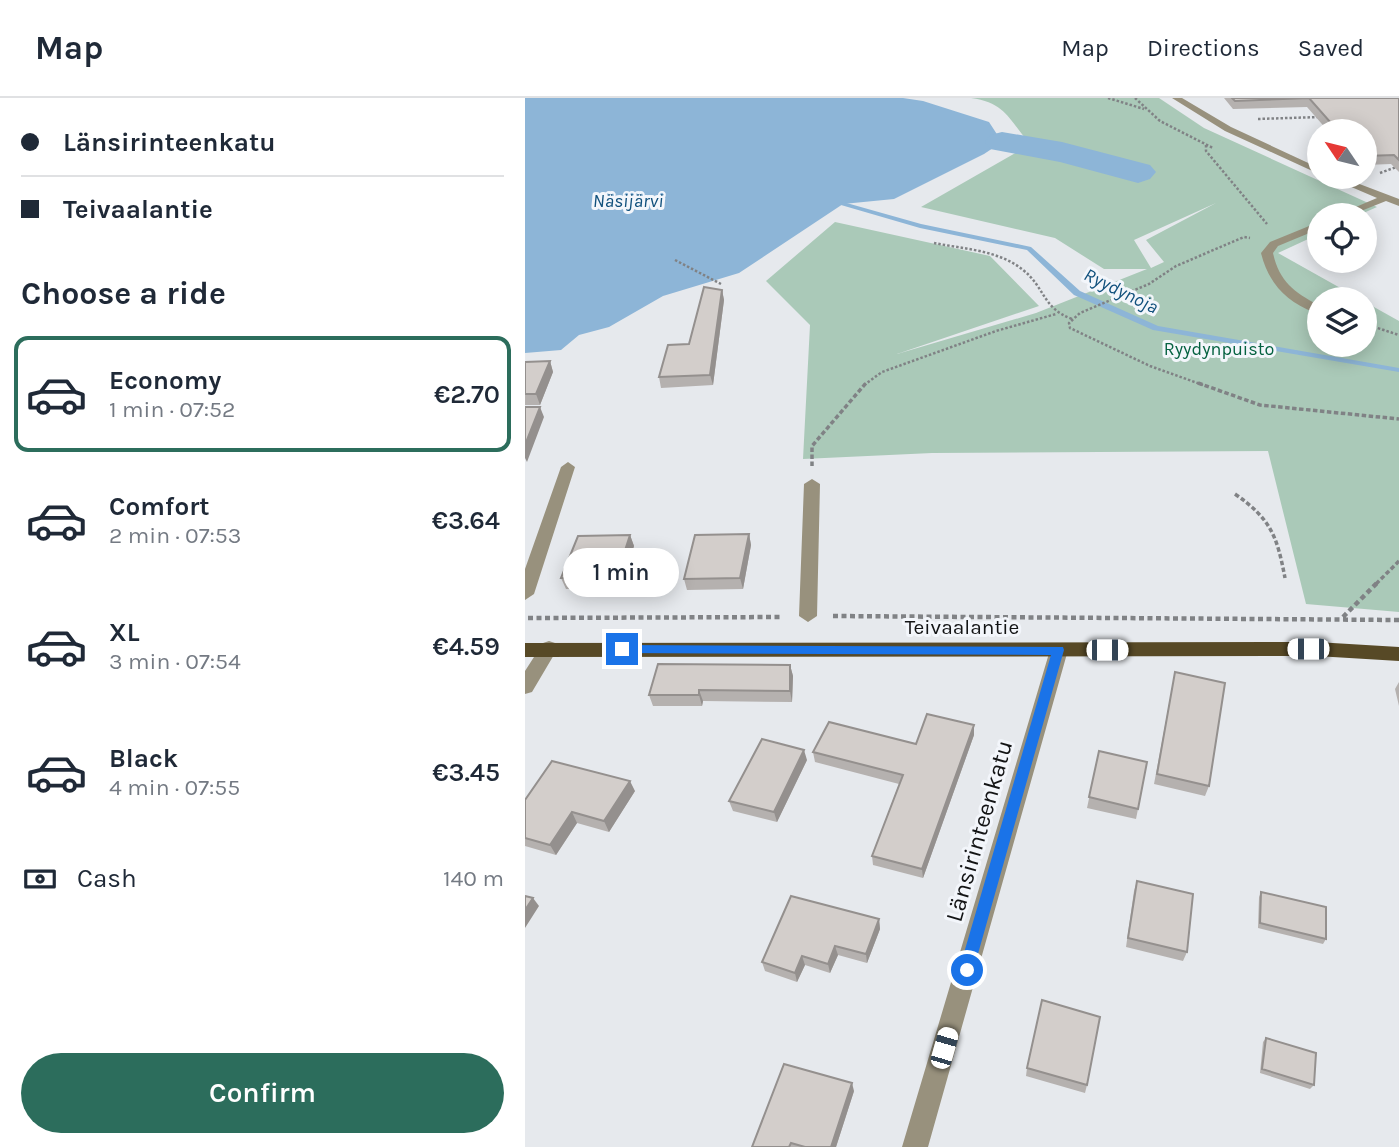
<!DOCTYPE html>
<html lang="en">
<head>
<meta charset="utf-8">
<style>
  :root { --surface:#fff; --page:#f6f6f7; --text:#1f2937; --muted:#747a83; --line:#e0e1e3; --accent:#2c6d5c }
  body { margin:0; font-family:Karla,sans-serif; background:var(--page); color:var(--text); height:100vh; display:flex; flex-direction:column; font-size:26px; white-space:nowrap }
  * { box-sizing:border-box; margin:0 }
  p { font-size:23px; color:var(--muted) }
  .icon { flex:none; width:38px; height:38px; fill:none; stroke:currentColor; stroke-width:2; stroke-linecap:round; stroke-linejoin:round }
  .map { position:relative; flex:1; overflow:hidden }
  .sheet { display:flex; flex-direction:column; background:var(--surface); width:525px }
  .sheet>* { flex:none }
  .guide { display:grid; align-content:center; height:154px; padding:0 21px; background:var(--surface) }
  .needle { width:46px; rotate:305deg }
  .buttons { position:absolute; left:782px; top:21px; display:grid; gap:14px }
  .buttons a { display:grid; place-items:center; width:70px; height:70px; border-radius:50%; background:var(--surface); box-shadow:0 4px 18px #0003; font-size:35px }
  .end { position:absolute; width:32px; height:32px; margin:-16px; border:9px solid #1a73e8; background:#fff; box-shadow:0 0 0 4px #fff }
  .from { border-radius:50% }
  .bubble { position:absolute; height:49px; border-radius:24px; background:var(--surface); box-shadow:0 4px 18px #0003; font-size:23px; font-weight:600; line-height:49px; text-align:center }
  .car { position:absolute; width:21px; height:42px; margin:-21px -10px; border-radius:9px; box-shadow:0 0 5px 2px #0007; background:linear-gradient(#fff 24%,#345 0 40%,#fff 0 76%,#345 0 86%,#fff 0) }
  .guide b { display:flex; align-items:center; gap:24px; height:66px; font-size:26px }
  .guide b+b { border-top:2px solid var(--line) }
  .guide i { width:18px; height:18px; background:var(--text) }
  ul { padding:0; list-style:none }
  li { display:flex; align-items:center; gap:21px; height:116px; margin:0 14px 10px; padding:0 7px; border:4px solid transparent; border-radius:14px }
  li div { flex:1 }
  li b { display:block; font-size:26px }
  li em { font-style:normal; font-weight:600 }
  li.current { border-color:var(--accent) }
  li>.icon { width:63px; height:63px; stroke-width:1.5 }
  h2 { padding:0 21px; font-size:32px; line-height:84px }
  .pay { display:flex; align-items:center; gap:18px; height:77px; padding:0 21px; font-size:26px }
  .pay p { margin-inline-start:auto }
  .primary-button { display:flex; gap:14px; margin-top:auto; padding:14px 21px }
  .primary-button a { flex:1; height:80px; border-radius:42px; background:var(--accent); color:#fff; font-size:28px; font-weight:600; line-height:80px; text-align:center }
  header { display:flex; align-items:center; gap:42px; box-sizing:border-box; height:98px; padding:0 35px; background:var(--surface); border-bottom:2px solid var(--line) }
  header strong { font-size:33px }
  nav { display:flex; gap:38px; margin-inline-start:auto; font-size:24px }
  main { display:flex; flex:1; min-height:0 }
  .map>svg:first-child { display:block }
  .green { fill:#aac9b8; fill-rule:evenodd }
  .water { fill:#8db5d7 }
  .lines { fill:none; stroke-linecap:round; stroke-linejoin:round }
  .stream { fill:#8db5d7; fill-rule:evenodd }
  .river { fill:#8db5d7; fill-rule:evenodd }
  .path-far2 { stroke:#808285; stroke-width:2.5; stroke-dasharray:2.5 2; stroke-linecap:butt }
  .path-far1 { stroke:#808285; stroke-width:3.5; stroke-dasharray:4.5 2.5; stroke-linecap:butt }
  .path { stroke:#808285; stroke-width:4.5; stroke-dasharray:5 3.5; stroke-linecap:butt }
  .minor { fill:#98917d; fill-rule:evenodd }
  .major { fill:#574926; fill-rule:evenodd }
  .wall { fill:#b5b1af }
  .shaded-wall { fill:#94908e }
  .building { fill:#d3cecb; stroke:#94908e; stroke-width:2 }
  .route { fill:#1a73e8 }
  .labels { text-anchor:middle; dominant-baseline:central; stroke-width:6; stroke-linejoin:round; paint-order:stroke }
  .far-park-label { font-size:18px; fill:#056241; stroke:#f3f6fb }
  .far-water-label { font-size:19px; font-style:italic; fill:#10507c; stroke:#f3f6fb }
  .street-label { font-size:21px; fill:#131415; stroke:#f3f6fb }
  .near-street-label { font-size:24px; fill:#131415; stroke:#f3f6fb }
</style>
</head>
<body>
<header>
<strong>Map</strong>
<nav><a>Map</a><a>Directions</a><a>Saved</a></nav>
</header>
<main>
<section class="sheet">
<div class="guide">
<b><i class="from"></i>Länsirinteenkatu</b>
<b><i></i>Teivaalantie</b>
</div>
<h2>Choose a ride</h2>
<ul>
<li class="current"><svg class="icon" aria-label="car" viewBox="0 0 24 24"><path d="M5 17H2v-5l4-1 3-4h7l3 4 3 1v5h-3M9 17h6M6 11h13"/><circle cx="7" cy="17" r="2"/><circle cx="17" cy="17" r="2"/></svg><div><b>Economy</b><p>1 min · 07:52</p></div><em>€2.70</em></li>
<li><svg class="icon" aria-label="car" viewBox="0 0 24 24"><path d="M5 17H2v-5l4-1 3-4h7l3 4 3 1v5h-3M9 17h6M6 11h13"/><circle cx="7" cy="17" r="2"/><circle cx="17" cy="17" r="2"/></svg><div><b>Comfort</b><p>2 min · 07:53</p></div><em>€3.64</em></li>
<li><svg class="icon" aria-label="car" viewBox="0 0 24 24"><path d="M5 17H2v-5l4-1 3-4h7l3 4 3 1v5h-3M9 17h6M6 11h13"/><circle cx="7" cy="17" r="2"/><circle cx="17" cy="17" r="2"/></svg><div><b>XL</b><p>3 min · 07:54</p></div><em>€4.59</em></li>
<li><svg class="icon" aria-label="car" viewBox="0 0 24 24"><path d="M5 17H2v-5l4-1 3-4h7l3 4 3 1v5h-3M9 17h6M6 11h13"/><circle cx="7" cy="17" r="2"/><circle cx="17" cy="17" r="2"/></svg><div><b>Black</b><p>4 min · 07:55</p></div><em>€3.45</em></li>
</ul>
<div class="pay"><svg class="icon" aria-label="cash" viewBox="0 0 24 24"><path d="M3 7h18v10H3z"/><circle cx="12" cy="12" r="2"/></svg>Cash<p>140 m</p></div>
<div class="primary-button"><a>Confirm</a></div>
</section>
<div class="map">
<svg width="874" height="1049" viewBox="0 0 874 1049">
  <rect width="100%" height="100%" fill="#e6e9ed"/>
  <path class="green" d="M446,0h188l45,30 173,79 -18,8h-40v19l-41,19 82,46h-41v46h46v-43l34,19v291l-93,-8 -38,-153 -336,2 -129,6 7,-134 -44,-44 69,-59 155,34 49,50 -142,48 139,-41 111,-44h-43l-49,-31 -134,-31 110,-63c-22,-22 -23,-41 -60,-46zM691,105l-70,37 18,22 -13,6 -17,-28z"/>
  <path class="water" d="M0,0h378l20,3 66,21 13,20 -18,12 -90,45 -51,5 -104,69 -76,23 -54,31 -30,8 -18,15 -36,3z"/>
  <g class="lines">
    <path class="stream" d="M318,104l78,22 110,23 49,44 78,35 241,42v4l-246,-42 -79,-35 -47,-45 -107,-22 -79,-23v-2z"/>
    <path class="river" d="M477,34l60,10 88,23 6,7 -6,7 -12,4 -78,-21 -70,-13 -5,-7 5,-7z"/>
    <path class="path-far2" d="M583,0l36,11
      M610,0l25,23 53,27
      M733,21l61,-2
      M681,47v6l61,73
      M855,75l19,-7
      M409,145c29,6 65,7 89,27 22,17 19,38 49,49
      M150,162l46,24
      M840,226l34,11
      M339,287l18,-13 114,-41 60,-17
      M678,287l-53,-19 -80,-38 -1,-5 11,-10 69,-29 27,-18 68,-29 6,1"/>
    <path class="path-far1" d="M673,285l62,22 139,14
      M287,368v-20l54,-63
      M710,396c36,25 42,42 50,84
      M851,486l23,-23"/>
    <path class="path" d="M308,518l566,4
      M818,519l34,-34
      M3,520l254,-1"/>
    <path class="minor" d="M647,0h10l49,29 88,41v6l-94,-43z
      M803,79h13l58,22v7l-13,-5 -35,14h-14l40,-17z
      M794,124v7l-41,17 -5,7c6,28 21,39 45,52l1,4 -5,3c-28,-10 -46,-30 -53,-59l9,-11z
      M43,364l7,5 -41,127 -9,6v-31l36,-102z
      M287,381l8,5 -3,132 -9,6 -9,-6 5,-132z
      M24,543l6,2 3,5 -26,44 -7,2v-23l18,-28z
      M534,545l6,2 3,5 -140,497h-26l148,-497 3,-5z"/>
    <path class="major" d="M791,544l83,5v14l-83,-5 -791,1v-14z"/>
  </g>
  <path class="wall" d="M699,0h175v74l-8,-8 -26,1v-34h-37l-21,-24 -74,2z
    M197,192l2,10 -11,85 -52,3 -2,-11 30,-33z
    M25,263l3,11 -13,33h-15v-43z
    M224,436l2,11 -8,44 -56,1 -3,-11z
    M105,437l4,11 -14,43h-54l-5,-11z
    M265,567l3,11 -1,26 -89,-1 -1,5h-49l-4,-11z
    M650,574l34,114 -4,10 -51,-12z
    M874,584v24l-4,-17z
    M449,627v10l-51,143 -50,-13 -1,-9 27,-72 -84,-22 -2,-10 103,-8z
    M574,653l39,58 -2,10 -49,-11z
    M282,662l-30,62 -44,-11 -4,-10z
    M110,693l-26,41 -32,-9 -21,32 -31,-9v-46z
    M612,783l50,71 -4,9 -57,-14 8,-56z
    M736,794l65,47 -3,5 -65,-16 1,-31z
    M354,821l1,10 -13,34 -29,-8 -8,18 -25,-8 -8,17 -32,-11 -3,-9z
    M741,940l48,47 -4,4 -50,-16 3,-31z
    M502,970l60,17 -2,8 -59,-17z
    M329,993l-18,56h-84z"/>
  <path class="shaded-wall" d="M197,192l2,10 -11,85 -3,-10z
    M25,263l3,11 -13,33 -4,-11z
    M15,309l4,10 -17,45 -2,-4v-13z
    M224,436l2,11 -8,44 -3,-11z
    M105,437l4,11 -14,43 -4,-11z
    M265,567l3,11 -1,26 -2,-11z
    M174,592l4,11 -1,5 -3,-11z
    M449,627v10l-51,143 -1,-9z
    M279,652l3,10 -30,62 -3,-10z
    M105,683l5,10 -26,41 -5,-11z
    M47,714l5,11 -21,32 -6,-10z
    M8,800l6,8 -14,22v-18z
    M354,821l1,10 -13,34 -1,-9z
    M310,848l3,9 -8,18 -2,-9z
    M277,858l3,9 -8,17 -2,-9z
    M327,985l2,8 -18,56h-5z"/>
  <path class="building" d="M707,0h167v62l-5,-5 -29,1v-25h-27l-29,-33 -74,3z
    M179,189l18,3 -12,85 -51,2 9,-32 21,-1z
    M25,263l-14,33h-11v-32z
    M0,309h15l-15,38z
    M224,436l-9,44 -56,1 11,-44z
    M105,437l-14,43h-55l17,-42z
    M133,566l132,1v26l-91,-1v5h-50z
    M650,574l50,11 -16,103 -52,-12z
    M402,616l47,11 -52,144 -50,-13 31,-81 -90,-23 16,-30 87,22z
    M237,641l42,11 -30,62 -45,-11z
    M574,653l48,11 -9,47 -49,-12z
    M27,663l78,20 -26,40 -32,-9 -22,33 -25,-7v-38z
    M612,783l56,13 -6,58 -59,-14z
    M736,794l65,15v32l-66,-16z
    M0,798l8,2 -8,12z
    M266,798l88,23 -13,35 -31,-8 -7,18 -26,-8 -7,17 -33,-11z
    M517,902l58,17 -13,68 -60,-17z
    M741,940l50,15 -2,32 -52,-16z
    M259,966l68,19 -21,64h-26l-14,-4 -2,4h-37z"/>
  <path class="route" d="M97,547l441,2 1,3 -92,325 -5,2 -8,-7 92,-315 -429,-2 -6,-4z"/>
  <g class="labels">
    <g class="far-park-label">
      <text x="694" y="251">Ryydynpuisto</text>
    </g>
    <g class="far-water-label">
      <text x="103" y="103">Näsijärvi</text>
      <text transform="translate(596 193) rotate(26)">Ryydynoja</text>
    </g>
    <g class="street-label">
      <text x="437" y="529">Teivaalantie</text>
    </g>
    <g class="near-street-label">
      <text transform="translate(454 733) rotate(-74)">Länsirinteenkatu</text>
    </g>
  </g>
</svg>
<div class="buttons">
<a><svg class="needle" viewBox="-14 -14 28 28"><path d="M0-13l5 13h-10z" fill="#e53935"/><path d="M0 13l5-13h-10z" fill="#747a83"/></svg></a>
<a><svg class="icon" aria-label="locate" viewBox="0 0 24 24"><circle cx="12" cy="12" r="6"/><path d="M12 2v4M12 18v4M2 12h4M18 12h4"/></svg></a>
<a><svg class="icon" aria-label="layers" viewBox="0 0 24 24"><path d="M12 4l9 5-9 5-9-5zM3 14l9 5 9-5"/></svg></a>
</div>
<i class="end from" style="left:442px;top:872px"></i>
<i class="end" style="left:97px;top:551px"></i>
<div class="bubble" style="left:38px;top:450px;width:116px">1 min</div>
<i class="car" style="left:783px;top:551px;rotate:270deg"></i>
<i class="car" style="left:582px;top:552px;rotate:90deg"></i>
<i class="car" style="left:419px;top:950px;rotate:16deg"></i>
</div>
</main>
</body>
</html>
